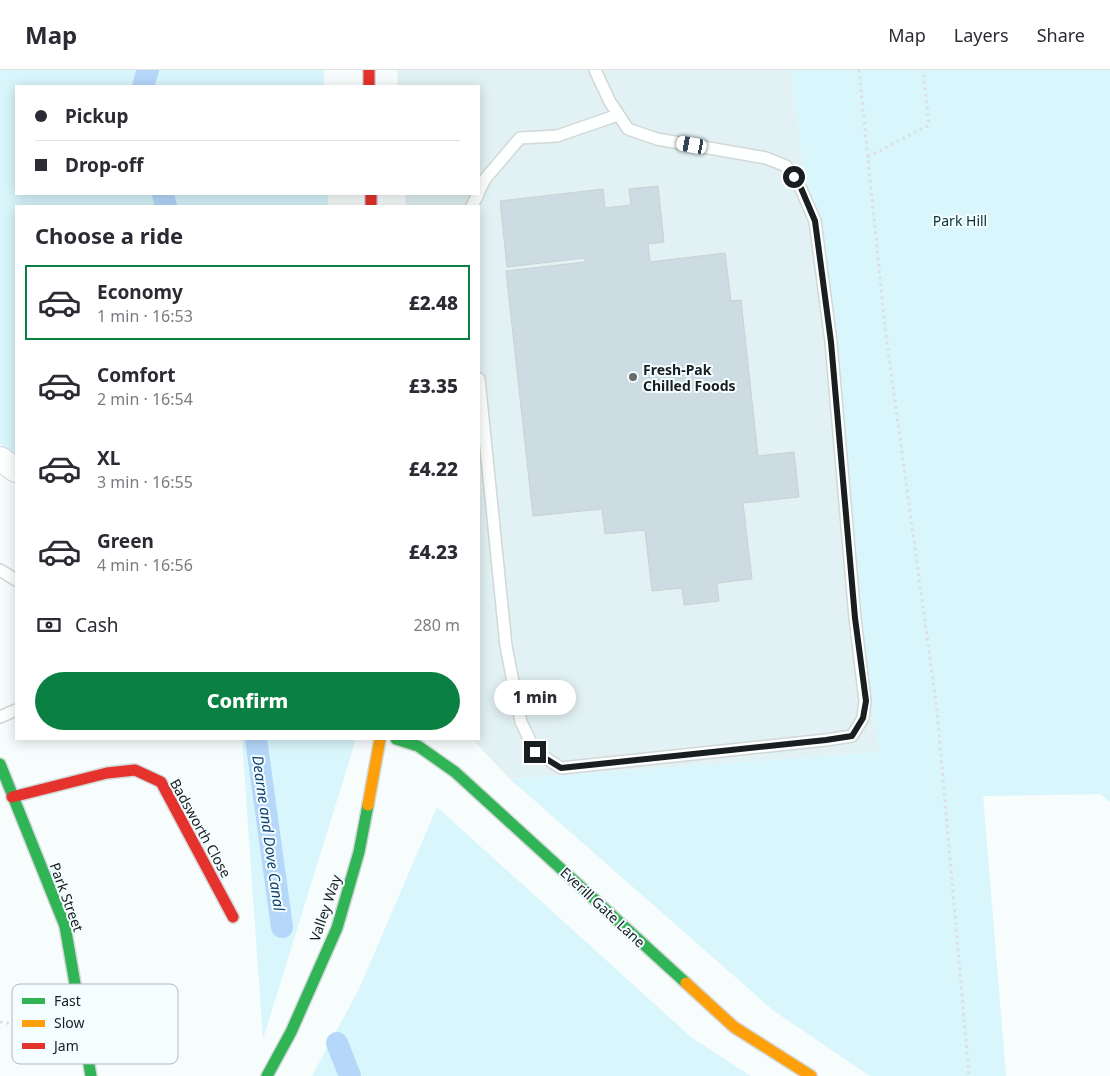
<!DOCTYPE html>
<html lang="en">
<head>
<meta charset="utf-8">
<style>
  :root { --surface:#fff; --page:#f2f2f3; --text:#2b2b33; --muted:#7c7c81; --line:#e1e1e2; --accent:#0b8043 }
  body { margin:0; font-family:"Noto Sans",sans-serif; background:var(--page); color:var(--text); height:100vh; display:flex; flex-direction:column; font-size:19px; white-space:nowrap }
  * { box-sizing:border-box; margin:0 }
  p { font-size:16px; color:var(--muted) }
  .icon { flex:none; width:28px; height:28px; fill:none; stroke:currentColor; stroke-width:2; stroke-linecap:round; stroke-linejoin:round }
  .map { position:relative; flex:1; overflow:hidden }
  .details { position:absolute; left:15px; top:135px; width:465px; height:535px; display:flex; flex-direction:column; background:var(--surface); border-radius:0px; box-shadow:0 2px 12px #0003 }
  .details>* { flex:none }
  .banner { position:absolute; left:15px; top:15px; width:465px; height:110px; border-radius:0px; box-shadow:0 2px 12px #0003; display:grid; align-content:center; height:110px; padding:0 20px; background:var(--surface) }
  .end { position:absolute; width:22px; height:22px; margin:-11px; border:6px solid #191f20; background:#fff; box-shadow:0 0 0 2px #fff }
  .from { border-radius:50% }
  .bubble { position:absolute; height:35px; border-radius:18px; background:var(--surface); box-shadow:0 2px 12px #0003; font-size:16px; font-weight:800; line-height:35px; text-align:center }
  .car { position:absolute; width:15px; height:30px; margin:-15px -8px; border-radius:6px; box-shadow:0 0 4px 1px #0007; background:linear-gradient(#fff 24%,#345 0 40%,#fff 0 76%,#345 0 86%,#fff 0) }
  .banner b { display:flex; align-items:center; gap:18px; height:48px; font-size:19px }
  .banner b+b { border-top:1px solid var(--line) }
  .banner i { width:12px; height:12px; background:var(--text) }
  ul { padding:0; list-style:none }
  li { display:flex; align-items:center; gap:15px; height:75px; margin:0 10px 8px; padding:0 10px; border:2px solid transparent; border-radius:0px }
  li div { flex:1 }
  li b { display:block; font-size:19px }
  li em { font-style:normal; font-weight:800 }
  li.selected { border-color:var(--accent) }
  li>.icon { width:45px; height:45px; stroke-width:1.5 }
  h2 { padding:0 20px; font-size:22px; line-height:60px }
  .pay { display:flex; align-items:center; gap:12px; height:55px; padding:0 20px; font-size:19px }
  .pay p { margin-inline-start:auto }
  .action { display:flex; gap:10px; margin-top:auto; padding:10px 20px }
  .action a { flex:1; height:58px; border-radius:30px; background:var(--accent); color:#fff; font-size:20px; font-weight:800; line-height:58px; text-align:center }
  header { display:flex; align-items:center; gap:30px; box-sizing:border-box; height:70px; padding:0 25px; background:var(--surface); border-bottom:1px solid var(--line) }
  header strong { font-size:24px }
  nav { display:flex; gap:28px; margin-inline-start:auto; font-size:18px }
  .map>svg:first-child { display:block }
  .built { fill:#e2f1f3 }
  .green { fill:#d8f6fb }
  .lines { fill:none; stroke-linecap:round; stroke-linejoin:round }
  .canal { stroke:#b5d7fa; stroke-width:22 }
  .building { fill:#ccdce2; stroke:#ccd0d2 }
  .lane-casing { stroke:#d2d7d7; stroke-width:14 }
  .street-casing { stroke:#d2d7d7; stroke-width:26 }
  .fast-casing { stroke:#d2d7d7; stroke-width:14 }
  .slow-casing { stroke:#d2d7d7; stroke-width:14 }
  .jam-casing { stroke:#d2d7d7; stroke-width:14 }
  .path { stroke:#dddedf; stroke-width:3; stroke-dasharray:2.5 4; stroke-linecap:butt }
  .lane { stroke:#feffff; stroke-width:11 }
  .street { stroke:#feffff; stroke-width:24 }
  .fast { stroke:#30b455; stroke-width:11 }
  .slow { stroke:#ff9f0a; stroke-width:11 }
  .jam { stroke:#e5322d; stroke-width:11 }
  .route { stroke:#191f20; stroke-width:6 }
  .poi-dot { fill:#676c6d; stroke:#f4fdff; stroke-width:2 }
  .labels { text-anchor:middle; dominant-baseline:central; stroke-width:4; stroke-linejoin:round; paint-order:stroke }
  .park-label { font-size:14px; fill:#053137; stroke:#f4fdff }
  .poi-label { font-size:14px; font-weight:bold; fill:#191f20; stroke:#f4fdff; text-anchor:start }
  .street-label { font-size:14px; fill:#191f20; stroke:#f4fdff }
  .water-label { font-size:15px; font-style:italic; fill:#12426f; stroke:#f4fdff }
  .key { fill:#f4fdff; stroke:#b2babc; stroke-width:1 }
  .key-label { font-size:14px; fill:#191f20 }
</style>
</head>
<body>
<header>
<strong>Map</strong>
<nav><a>Map</a><a>Layers</a><a>Share</a></nav>
</header>
<div class="map">
<svg width="1110" height="1006" viewBox="0 0 1110 1006">
  <rect width="100%" height="100%" fill="#f7fcfc"/>
  <path class="built" d="M397,0h394l88,682 -369,27 -38,-40h7v-533h-73l-1,-12h74v-108h-81z"/>
  <path class="green" d="M0,0h324v16h-308v108h312v12h-312v249l-16,-11z
    M791,0h319v732l-9,-8 -118,2 23,280h-136l-96,-65 -264,-232 369,-27z
    M242,669h114l-93,300z
    M437,737l255,231 59,38h-439l47,-87z"/>
  <g class="lines">
    <path class="canal" d="M143,16l5,-16
      M163,124l3,12
      M256,669l26,188
      M337,973l13,33"/>
  </g>
  <path class="building" d="M658,116l6,56 -16,2 2,18 75,-9 6,48 10,-1 17,156 36,-4 5,45 -56,6 9,76 -35,4 2,18 -35,4 -2,-17 -30,3 -7,-61 -40,4 -3,-25 -69,7 -27,-245 79,-9v-4l-78,9 -7,-66 103,-12 2,19 26,-3 -2,-16z"/>
  <g class="lines">
    <g class="lane-casing">
      <path id="lane" d="M479,121l6,-12 35,-41 37,-2 61,-21
        M472,136l6,-12
        M479,309l27,267 15,76 14,29 26,17 265,-28 26,-4 11,-18 2,-17 -10,-83 -24,-276 -16,-121 -14,-32 -15,-23 -20,-8 -109,-19 -29,-10 -18,-27 -15,-32
        M0,500l16,10
        M0,647l16,-7"/>
    </g>
    <g class="street-casing">
      <path id="street" d="M0,389l16,11"/>
    </g>
    <g class="fast-casing">
      <path id="fast" d="M396,669l22,7 37,26 231,211
        M0,694l65,162 26,150
        M267,1006l24,-44 46,-104 22,-76 9,-47"/>
    </g>
    <g class="slow-casing">
      <path id="slow" d="M368,735l12,-66
        M686,913l48,44 77,49"/>
    </g>
    <g class="jam-casing">
      <path id="jam" d="M369,0v16
        M371,124v12
        M12,727l95,-24 28,-3 26,12 72,135"/>
    </g>
    <path class="path" d="M859,0l26,258 52,382 32,366
      M868,87l61,-32 -6,-55
      M0,952l59,9"/>
    <use href="#lane" class="lane"/>
    <use href="#street" class="street"/>
    <use href="#fast" class="fast"/>
    <use href="#slow" class="slow"/>
    <use href="#jam" class="jam"/>
  </g>
  <g class="lines">
    <path class="route" d="M535,682l26,16 19,-2 246,-26 26,-4 11,-18 3,-17 -11,-83 -24,-276 -16,-121 -14,-33 -7,-11"/>
  </g>
  <circle class="poi-dot" cx="633" cy="307" r="5"/>
  <g class="labels">
    <g class="park-label">
      <text x="960" y="150">Park Hill</text>
    </g>
    <g class="poi-label">
      <text x="643" y="299">Fresh-Pak<tspan x="643" dy="16">Chilled Foods</tspan></text>
    </g>
    <g class="street-label">
      <text transform="translate(201 758) rotate(61)">Badsworth Close</text>
      <text transform="translate(67 827) rotate(70)">Park Street</text>
      <text transform="translate(603 837) rotate(43)">Everill Gate Lane</text>
      <text transform="translate(325 838) rotate(-71)">Valley Way</text>
    </g>
    <g class="water-label">
      <text transform="translate(269 763) rotate(82)">Dearne and Dove Canal</text>
    </g>
  </g>
  <rect x="12" y="914" width="166" height="80" rx="8" class="key"/>
  <rect x="22" y="928" width="23" height="6" fill="#30b455"/>
  <rect x="22" y="950" width="23" height="7" fill="#ff9f0a"/>
  <rect x="22" y="973" width="23" height="6" fill="#e5322d"/>
  <g class="key-label">
    <text x="54" y="936">Fast</text>
    <text x="54" y="958">Slow</text>
    <text x="54" y="981">Jam</text>
  </g>
</svg>
<i class="end from" style="left:794px;top:107px"></i>
<i class="end" style="left:535px;top:682px"></i>
<div class="bubble" style="left:494px;top:610px;width:82px">1 min</div>
<i class="car" style="left:692px;top:75px;rotate:280deg"></i>
<div class="banner">
<b><i class="from"></i>Pickup</b>
<b><i></i>Drop-off</b>
</div>
<section class="details">
<h2>Choose a ride</h2>
<ul>
<li class="selected"><svg class="icon" aria-label="car" viewBox="0 0 24 24"><path d="M5 17H2v-5l4-1 3-4h7l3 4 3 1v5h-3M9 17h6M6 11h13"/><circle cx="7" cy="17" r="2"/><circle cx="17" cy="17" r="2"/></svg><div><b>Economy</b><p>1 min · 16:53</p></div><em>£2.48</em></li>
<li><svg class="icon" aria-label="car" viewBox="0 0 24 24"><path d="M5 17H2v-5l4-1 3-4h7l3 4 3 1v5h-3M9 17h6M6 11h13"/><circle cx="7" cy="17" r="2"/><circle cx="17" cy="17" r="2"/></svg><div><b>Comfort</b><p>2 min · 16:54</p></div><em>£3.35</em></li>
<li><svg class="icon" aria-label="car" viewBox="0 0 24 24"><path d="M5 17H2v-5l4-1 3-4h7l3 4 3 1v5h-3M9 17h6M6 11h13"/><circle cx="7" cy="17" r="2"/><circle cx="17" cy="17" r="2"/></svg><div><b>XL</b><p>3 min · 16:55</p></div><em>£4.22</em></li>
<li><svg class="icon" aria-label="car" viewBox="0 0 24 24"><path d="M5 17H2v-5l4-1 3-4h7l3 4 3 1v5h-3M9 17h6M6 11h13"/><circle cx="7" cy="17" r="2"/><circle cx="17" cy="17" r="2"/></svg><div><b>Green</b><p>4 min · 16:56</p></div><em>£4.23</em></li>
</ul>
<div class="pay"><svg class="icon" aria-label="cash" viewBox="0 0 24 24"><path d="M3 7h18v10H3z"/><circle cx="12" cy="12" r="2"/></svg>Cash<p>280 m</p></div>
<div class="action"><a>Confirm</a></div>
</section>
</div>
</body>
</html>
